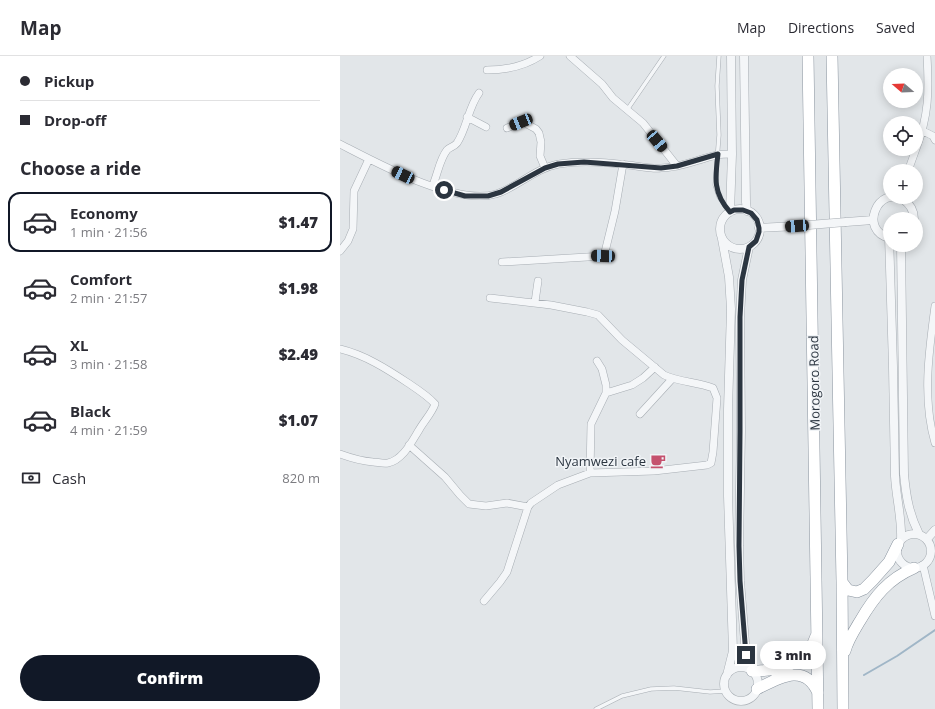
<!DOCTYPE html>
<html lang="en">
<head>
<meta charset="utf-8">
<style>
  :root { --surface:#fff; --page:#f7f7f7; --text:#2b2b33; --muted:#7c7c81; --line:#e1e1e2; --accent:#111827 }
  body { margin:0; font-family:"Open Sans",sans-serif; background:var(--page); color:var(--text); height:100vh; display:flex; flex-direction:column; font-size:15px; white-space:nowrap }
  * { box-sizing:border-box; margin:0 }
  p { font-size:13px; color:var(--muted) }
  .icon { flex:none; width:22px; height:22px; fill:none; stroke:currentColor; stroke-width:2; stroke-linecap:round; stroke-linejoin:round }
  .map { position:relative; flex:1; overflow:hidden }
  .details { display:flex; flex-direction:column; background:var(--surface); width:340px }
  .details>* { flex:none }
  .guide { display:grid; align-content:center; height:88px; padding:0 20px; background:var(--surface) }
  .needle { width:26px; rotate:289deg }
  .buttons { position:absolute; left:543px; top:12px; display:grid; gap:8px }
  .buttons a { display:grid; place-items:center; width:40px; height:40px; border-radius:50%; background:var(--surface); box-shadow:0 2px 10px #0003; font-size:20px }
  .end { position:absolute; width:18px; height:18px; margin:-9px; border:5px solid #2b3540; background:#fff; box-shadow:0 0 0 2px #fff }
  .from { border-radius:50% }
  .bubble { position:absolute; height:28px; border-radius:14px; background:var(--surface); box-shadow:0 2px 10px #0003; font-size:13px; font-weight:800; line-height:28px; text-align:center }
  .car { position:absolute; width:12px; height:24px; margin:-12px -6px; border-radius:5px; box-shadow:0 0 3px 1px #0007; background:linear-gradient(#222 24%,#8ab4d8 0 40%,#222 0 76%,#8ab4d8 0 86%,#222 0) }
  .guide b { display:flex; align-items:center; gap:14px; height:38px; font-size:15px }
  .guide b+b { border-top:1px solid var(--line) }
  .guide i { width:10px; height:10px; background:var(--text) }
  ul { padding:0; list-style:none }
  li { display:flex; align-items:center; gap:12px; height:60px; margin:0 8px 6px; padding:0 12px; border:2px solid transparent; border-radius:12px }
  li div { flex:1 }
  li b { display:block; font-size:15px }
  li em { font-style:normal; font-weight:800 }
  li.active { border-color:var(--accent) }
  li>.icon { width:36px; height:36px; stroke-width:1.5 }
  h2 { padding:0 20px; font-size:18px; line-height:48px }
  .pay { display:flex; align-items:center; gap:10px; height:44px; padding:0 20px; font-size:15px }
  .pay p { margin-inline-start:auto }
  .button { display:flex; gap:8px; margin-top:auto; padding:8px 20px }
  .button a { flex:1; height:46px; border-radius:24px; background:var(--accent); color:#fff; font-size:16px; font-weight:800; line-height:46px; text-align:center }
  header { display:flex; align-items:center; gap:24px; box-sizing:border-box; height:56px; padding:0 20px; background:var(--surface); border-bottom:1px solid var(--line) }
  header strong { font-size:19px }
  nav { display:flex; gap:22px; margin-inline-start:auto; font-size:14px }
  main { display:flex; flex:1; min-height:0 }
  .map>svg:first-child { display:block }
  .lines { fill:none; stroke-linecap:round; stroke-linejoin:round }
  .stream { stroke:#a0b6c7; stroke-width:2 }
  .service-casing { stroke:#a7adb3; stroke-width:4.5 }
  .minor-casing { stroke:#a7adb3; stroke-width:8 }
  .tertiary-casing { stroke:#a7adb3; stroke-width:9 }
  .trunk-casing { stroke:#8a949f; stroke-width:12 }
  .service { stroke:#f4f6f8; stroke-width:3.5 }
  .minor { stroke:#f4f6f8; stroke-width:7 }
  .tertiary { stroke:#f4f6f8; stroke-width:8 }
  .trunk { stroke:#fff; stroke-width:11 }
  .tertiary-bridge-casing { stroke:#a7adb3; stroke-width:9; stroke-linecap:butt }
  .tertiary-bridge { stroke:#f4f6f8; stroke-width:8 }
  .route { stroke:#2b3540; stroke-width:5 }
  .labels { text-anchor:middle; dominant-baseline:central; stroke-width:3; stroke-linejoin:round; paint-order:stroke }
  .street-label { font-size:13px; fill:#2b3540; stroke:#f1f4f7 }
  .poi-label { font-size:13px; fill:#2b3540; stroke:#f1f4f7; text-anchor:end }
</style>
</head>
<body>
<header>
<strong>Map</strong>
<nav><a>Map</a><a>Directions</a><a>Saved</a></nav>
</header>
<main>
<section class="details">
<div class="guide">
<b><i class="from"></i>Pickup</b>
<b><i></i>Drop-off</b>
</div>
<h2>Choose a ride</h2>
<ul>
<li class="active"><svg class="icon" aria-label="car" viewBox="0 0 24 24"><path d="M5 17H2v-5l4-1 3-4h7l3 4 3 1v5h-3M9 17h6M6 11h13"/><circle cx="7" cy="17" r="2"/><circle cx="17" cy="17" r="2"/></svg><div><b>Economy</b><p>1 min · 21:56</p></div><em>$1.47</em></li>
<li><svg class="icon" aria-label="car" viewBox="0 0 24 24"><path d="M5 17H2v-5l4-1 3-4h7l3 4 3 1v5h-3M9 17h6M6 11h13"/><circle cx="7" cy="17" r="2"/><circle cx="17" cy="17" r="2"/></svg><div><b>Comfort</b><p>2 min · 21:57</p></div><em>$1.98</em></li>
<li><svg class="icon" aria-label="car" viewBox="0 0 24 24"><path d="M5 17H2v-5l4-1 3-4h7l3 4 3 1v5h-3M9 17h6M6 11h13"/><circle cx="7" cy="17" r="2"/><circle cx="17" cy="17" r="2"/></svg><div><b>XL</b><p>3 min · 21:58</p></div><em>$2.49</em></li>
<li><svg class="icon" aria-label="car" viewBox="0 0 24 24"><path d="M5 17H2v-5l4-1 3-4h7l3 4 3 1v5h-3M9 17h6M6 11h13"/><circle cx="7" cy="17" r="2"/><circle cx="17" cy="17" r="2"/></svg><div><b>Black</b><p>4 min · 21:59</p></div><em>$1.07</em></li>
</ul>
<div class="pay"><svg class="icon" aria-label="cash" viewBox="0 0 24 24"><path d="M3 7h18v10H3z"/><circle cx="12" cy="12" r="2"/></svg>Cash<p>820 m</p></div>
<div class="button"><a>Confirm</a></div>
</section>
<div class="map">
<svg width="595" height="653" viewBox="0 0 595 653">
  <rect width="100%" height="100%" fill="#e2e6e9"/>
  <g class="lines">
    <path class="stream" d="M524,619l33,-19 38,-26"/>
    <g class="service-casing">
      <path id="service" d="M379,0l-2,30 2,49 -4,50 4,12 10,14
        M287,54l37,-54
        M256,653l26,-13 29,-7 23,-1 36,4 16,-1"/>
    </g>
    <g class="minor-casing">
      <path id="minor" d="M230,0l32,28 11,14 30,25 34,43
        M147,14c19,0 36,-3 53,-14
        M127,61l19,10
        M167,72l16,-6 13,7 3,4 2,9 -1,14 5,12
        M583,75l10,5 2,4
        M0,88c37,19 115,62 156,50 22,-7 39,-26 63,-30 22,-4 46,-2 69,1 11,1 22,4 33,3 20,0 37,-9 56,-13 5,-1 10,-1 15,-1
        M576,93c13,-34 13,-58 11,-93
        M568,115l8,-22
        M94,130v-4c4,-10 6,-23 13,-32 3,-3 7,-3 10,-7 10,-15 11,-35 22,-50
        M0,195l8,-10 5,-12 1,-38 15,-32
        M162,206l102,-6 11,-45 8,-47
        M195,246l3,-21
        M595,250c-6,44 -13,93 0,137
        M0,293c25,6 47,20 68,34 9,6 20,13 27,21 -3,9 -11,17 -16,26 -7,11 -16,30 -31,33 -5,1 -11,-1 -15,-1 -12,-1 -22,-4 -33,-8
        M266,337l26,-8 11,-7 12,-11
        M300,358l32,-35
        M69,389l36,32 15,18 9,9 17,2 21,-3 21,4 3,-4 27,-18 32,-12 64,-2 53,-6 4,-2 2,-11 4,-54 -4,-10c-16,-6 -34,-6 -49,-13l-42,-35 -24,-25 -11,-3 -36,-7 -61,-7
        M250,417l1,-49 15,-31v-8l-4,-16 -5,-8
        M583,509l12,51
        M144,545l16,-19 7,-10 21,-65"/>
    </g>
    <g class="tertiary-casing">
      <path id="tertiary" d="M404,0l2,146 1,9
        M380 173a20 20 0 1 1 40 0a20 20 0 1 1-40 0Z
        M390,156l2,-58 -1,-98
        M506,166l27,-2
        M419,172l38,-2
        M549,182c3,79 5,159 6,238 1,21 7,42 6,63
        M550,182c-32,-7 -12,-54 14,-38 7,5 10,11 10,19
        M382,183l7,38 2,32 -3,100v87l5,155 -6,24
        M561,189l3,229c2,22 5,40 15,60
        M409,191l-7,33 -2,37 1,114 -2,115 1,35 6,74 6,16
        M557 495a17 17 0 1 1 34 0a17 17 0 1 1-34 0Z
        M587,483l8,-9
        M384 628a17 17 0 1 1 34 0a17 17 0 1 1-34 0Z"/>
    </g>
    <g class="trunk-casing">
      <path id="trunk" d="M468,0l10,653
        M492,0l10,526 1,127
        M502,526l6,8 9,2 7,-3 9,-9 16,-18 9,-18
        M505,595c3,-11 9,-20 15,-30 14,-24 28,-42 54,-53
        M412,615c26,0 55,-6 64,-35
        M417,633c22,-11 48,-27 61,4"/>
    </g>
    <use href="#service" class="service"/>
    <use href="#minor" class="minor"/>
    <use href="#tertiary" class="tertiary"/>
    <use href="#trunk" class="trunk"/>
    <g class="tertiary-bridge-casing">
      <path id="tertiary-bridge" d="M457,170l49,-4"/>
    </g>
    <use href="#tertiary-bridge" class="tertiary-bridge"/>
  </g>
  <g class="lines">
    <path class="route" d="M104,134l21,6h23l13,-4 44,-24 13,-4 26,-2 77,6 16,-2 41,-12c-3,24 -5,39 12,58l4,-2h9l8,3 6,7 2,8v4l-3,9 -7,6 -7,33 -2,37v114l-1,115 1,35 6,74"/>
  </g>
  <defs>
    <g id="cafe-bare" transform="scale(1.2)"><path d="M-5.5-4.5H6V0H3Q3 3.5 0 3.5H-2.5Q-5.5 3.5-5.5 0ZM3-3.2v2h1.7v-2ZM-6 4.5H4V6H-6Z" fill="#c5516e" stroke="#f1f4f7" stroke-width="2.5" paint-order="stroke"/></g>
  </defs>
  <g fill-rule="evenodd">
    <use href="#cafe-bare" x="318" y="405"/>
  </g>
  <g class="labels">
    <g class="street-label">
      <text transform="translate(474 327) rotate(-91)">Morogoro Road</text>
    </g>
    <g class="poi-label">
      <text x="306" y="405">Nyamwezi cafe</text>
    </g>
  </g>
</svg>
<div class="buttons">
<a><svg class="needle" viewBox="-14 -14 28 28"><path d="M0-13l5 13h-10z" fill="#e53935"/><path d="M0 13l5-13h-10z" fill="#7c7c81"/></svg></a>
<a><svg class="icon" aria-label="locate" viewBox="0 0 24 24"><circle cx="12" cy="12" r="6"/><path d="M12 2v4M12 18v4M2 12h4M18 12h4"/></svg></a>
<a>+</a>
<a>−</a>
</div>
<i class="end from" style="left:104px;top:134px"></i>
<i class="end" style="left:406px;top:599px"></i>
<div class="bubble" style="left:420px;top:585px;width:66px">3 min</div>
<i class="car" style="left:181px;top:66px;rotate:248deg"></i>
<i class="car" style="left:317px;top:85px;rotate:140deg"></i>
<i class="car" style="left:63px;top:119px;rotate:295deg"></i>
<i class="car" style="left:457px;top:170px;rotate:266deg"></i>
<i class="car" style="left:263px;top:200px;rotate:272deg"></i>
</div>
</main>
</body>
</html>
